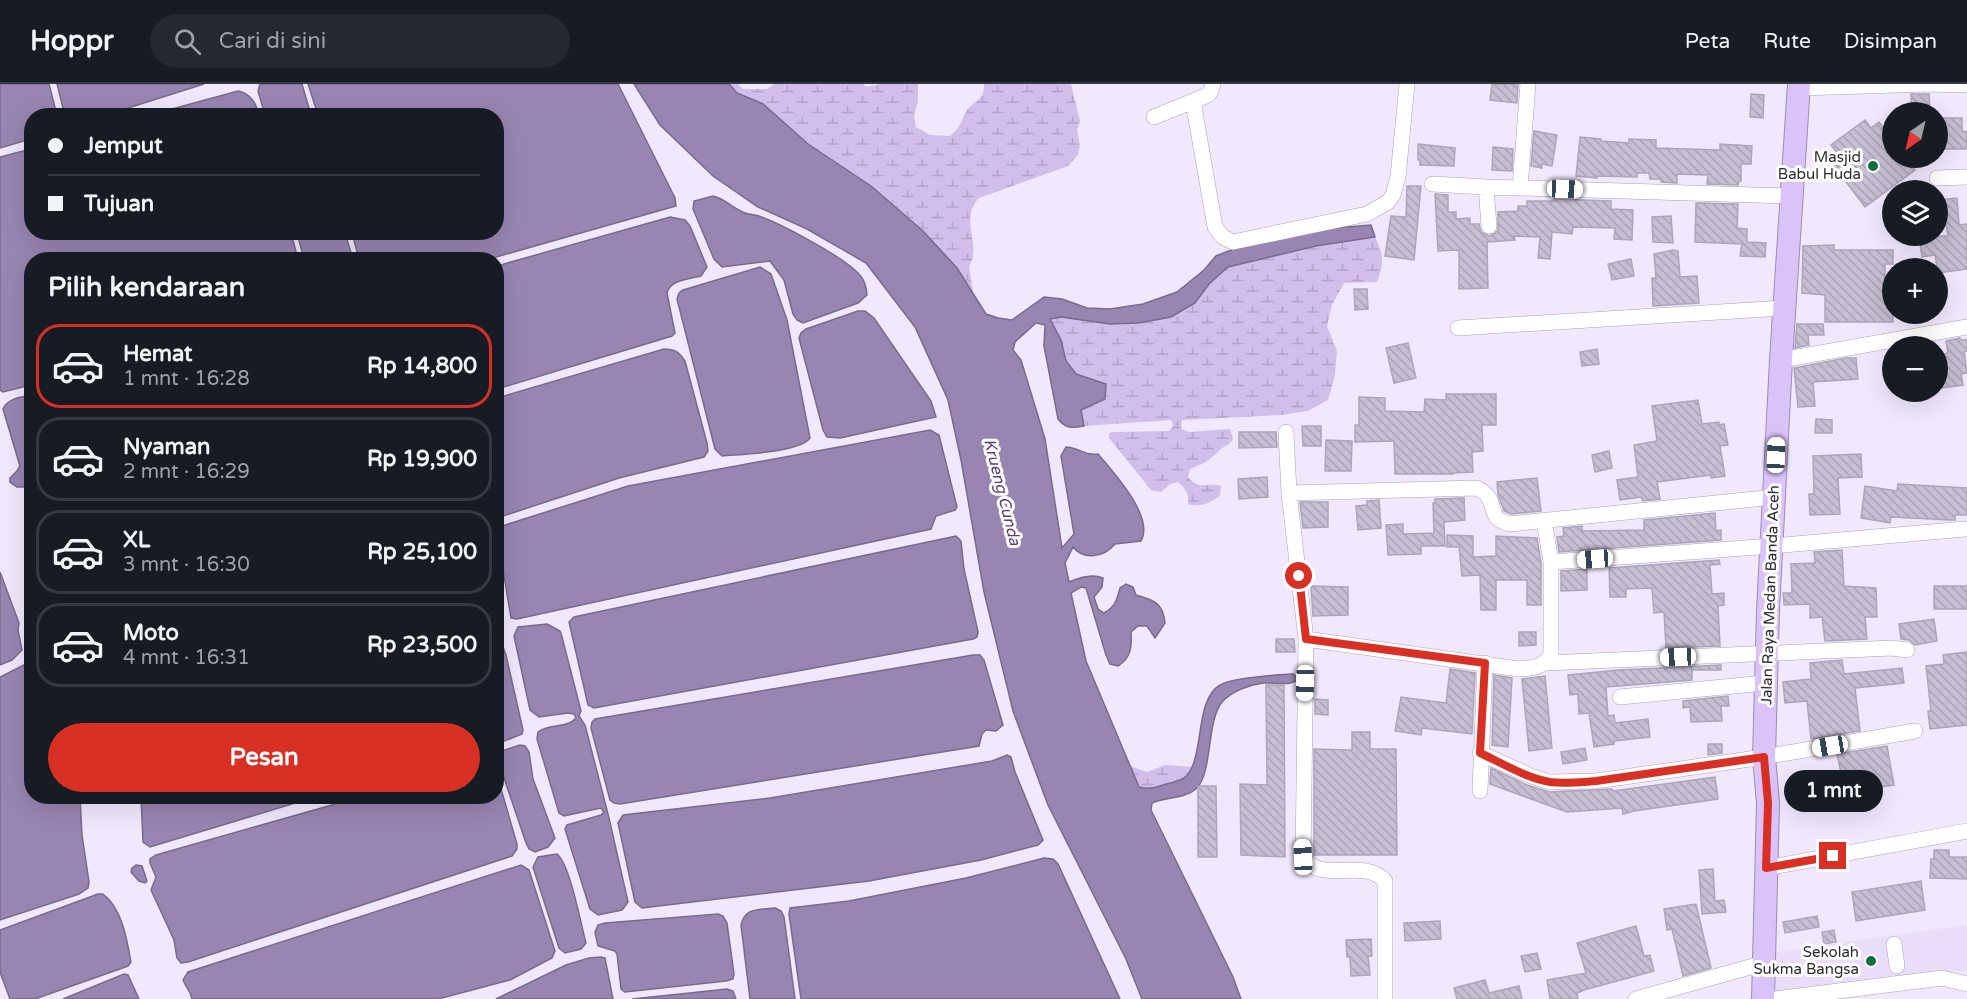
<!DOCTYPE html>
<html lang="id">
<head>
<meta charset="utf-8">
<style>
  :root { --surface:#171b24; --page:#242831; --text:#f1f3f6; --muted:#9ea1a6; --line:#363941; --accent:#d93025 }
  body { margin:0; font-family:"Varela Round",sans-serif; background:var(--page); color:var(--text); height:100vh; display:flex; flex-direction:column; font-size:22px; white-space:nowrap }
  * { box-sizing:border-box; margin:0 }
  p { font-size:20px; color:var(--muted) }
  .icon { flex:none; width:33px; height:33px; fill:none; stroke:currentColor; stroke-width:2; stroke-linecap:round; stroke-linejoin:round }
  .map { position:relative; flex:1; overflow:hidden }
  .details { position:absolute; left:24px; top:168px; width:480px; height:552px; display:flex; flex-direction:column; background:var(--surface); border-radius:24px; box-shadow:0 6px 24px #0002 }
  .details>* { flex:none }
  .guide { position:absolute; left:24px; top:24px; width:480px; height:132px; border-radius:24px; box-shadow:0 6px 24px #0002; display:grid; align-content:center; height:132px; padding:0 24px; background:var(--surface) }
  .needle { width:39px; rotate:214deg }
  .fabs { position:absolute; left:1882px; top:18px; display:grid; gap:12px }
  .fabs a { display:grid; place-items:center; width:66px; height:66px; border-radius:50%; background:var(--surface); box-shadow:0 6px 24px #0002; font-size:30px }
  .end { position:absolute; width:27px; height:27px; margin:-14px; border:8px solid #d93025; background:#fff; box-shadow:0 0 0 3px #fff }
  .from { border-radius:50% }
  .bubble { position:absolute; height:42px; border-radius:21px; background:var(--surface); box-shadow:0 6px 24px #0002; font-size:20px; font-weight:700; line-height:42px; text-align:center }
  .car { position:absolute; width:18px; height:36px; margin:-18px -9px; border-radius:8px; box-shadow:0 0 4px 2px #0007; background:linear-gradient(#fff 24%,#345 0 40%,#fff 0 76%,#345 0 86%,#fff 0) }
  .guide b { display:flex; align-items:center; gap:21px; height:57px; font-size:22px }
  .guide b+b { border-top:2px solid var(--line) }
  .guide i { width:15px; height:15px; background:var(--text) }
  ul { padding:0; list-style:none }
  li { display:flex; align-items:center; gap:18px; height:84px; margin:0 12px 9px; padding:0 12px; border:3px solid var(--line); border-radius:24px }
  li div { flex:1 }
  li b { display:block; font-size:22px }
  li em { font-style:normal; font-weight:700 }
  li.selected { border-color:var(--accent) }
  li>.icon { width:54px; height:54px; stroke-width:1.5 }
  h2 { padding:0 24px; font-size:27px; line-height:72px }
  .button { display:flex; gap:12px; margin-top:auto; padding:12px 24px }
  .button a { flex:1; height:69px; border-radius:36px; background:var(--accent); color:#fff; font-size:24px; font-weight:700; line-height:69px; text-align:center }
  header { display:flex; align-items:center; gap:36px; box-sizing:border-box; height:84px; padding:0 30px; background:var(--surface); border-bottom:2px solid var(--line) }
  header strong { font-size:28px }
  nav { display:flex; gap:33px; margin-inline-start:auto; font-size:21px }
  .search { width:420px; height:54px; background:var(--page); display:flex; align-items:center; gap:15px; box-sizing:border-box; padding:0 21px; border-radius:33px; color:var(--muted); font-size:22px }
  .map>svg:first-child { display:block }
  .built { fill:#e9ddf9 }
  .wetland { fill:url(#wetland-marsh) }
  .water { fill:#9985b2; stroke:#796a8c; stroke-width:1.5 }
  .building { fill:url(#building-back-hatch); stroke:#ada5b8; stroke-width:1.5 }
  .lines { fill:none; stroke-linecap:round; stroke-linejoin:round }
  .minor-casing { stroke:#aaa2b6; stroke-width:16 }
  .highway-casing { stroke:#9d8db3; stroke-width:24 }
  .minor { stroke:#fff; stroke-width:15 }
  .highway { stroke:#dac3f8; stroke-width:22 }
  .route { stroke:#d93025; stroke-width:8 }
  .poi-dot { fill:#166d3f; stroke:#fff; stroke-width:2 }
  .labels { text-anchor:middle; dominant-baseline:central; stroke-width:6; stroke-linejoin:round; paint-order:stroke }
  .poi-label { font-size:15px; fill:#2d2a32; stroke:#fff; text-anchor:end }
  .street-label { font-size:15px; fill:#2d2a32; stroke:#fff }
  .water-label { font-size:16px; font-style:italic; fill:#593c78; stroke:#fff }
</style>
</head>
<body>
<header>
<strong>Hoppr</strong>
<div class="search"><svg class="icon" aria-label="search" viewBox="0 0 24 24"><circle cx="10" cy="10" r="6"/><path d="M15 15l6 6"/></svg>Cari di sini</div>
<nav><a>Peta</a><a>Rute</a><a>Disimpan</a></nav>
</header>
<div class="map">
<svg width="1967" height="915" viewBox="0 0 1967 915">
  <defs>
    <pattern id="wetland-marsh" width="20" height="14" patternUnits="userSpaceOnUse" patternTransform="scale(1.5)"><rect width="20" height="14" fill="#d1beea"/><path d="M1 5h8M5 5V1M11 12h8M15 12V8" fill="none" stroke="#b4a3c9"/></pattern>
    <pattern id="building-back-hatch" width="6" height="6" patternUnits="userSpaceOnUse" patternTransform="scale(1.5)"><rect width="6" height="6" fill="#c6bed2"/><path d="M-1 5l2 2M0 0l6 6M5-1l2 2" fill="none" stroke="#aaa3b5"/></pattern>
  </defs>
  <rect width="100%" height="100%" fill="#f1e8fd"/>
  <path class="built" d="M1967,841v45l-191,25 -1,-43z"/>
  <path class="wetland" d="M729,0h9l5,5h24l7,-5h89l4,3 13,-3h38v16l-4,17 2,10 14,8 20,1c12,-10 9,-12 16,-24 6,-12 19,-10 18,-28h87l9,37 -3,9 3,15 -2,10 -10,11 -89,32c-21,23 4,46 -10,68l4,26 -16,-24 -34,-37 -52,-45 -63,-42 -45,-40 -26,-11z
    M1375,153c9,18 9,27 2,45l-33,1 -12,22 -5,21 10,25 -2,24 -7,25 -20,11 -26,4 -100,5 -1,9 8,3 41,-3 3,10c-5,8 -9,6 -14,12 -11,10 -15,13 -29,18l-2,8c12,14 18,5 33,9l-1,10c-11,7 -19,12 -32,8 2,-9 -3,-16 -10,-22l-8,2 -9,8 -10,-2 -42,-52v-5l6,-1 54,-1 4,-5 -2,-6 -87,6 -3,-16 24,-11 -29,-25 -10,-13 -5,-21 -12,-21 12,-2 49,7 28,-1 57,-20 14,-19 19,-17 88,-21z
    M1165,681l27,2 -8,11 -13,5 -25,6 -7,-2 -9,-21 17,6z"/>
  <path class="water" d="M0,0h49l8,31 -25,1 -1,23 -31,9z
    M57,0h147l-98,31 -41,1z
    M260,0h42l9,31h-46l-7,-24z
    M308,0h310l57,114 1,8 -187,53h-130l-7,-26 144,-1v-116l-178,-1z
    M634,0h95l8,9 26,11 45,40 63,42 52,45 34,37 29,46 12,4 14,2 32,-23 18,2 25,9 23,1 33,-5 34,-12 27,-22 12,-14 18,-7 100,-21 37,-3 4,12 -59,9 -88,21 -19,17 -14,19 -24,14 -33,6 -28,1 -49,-7 -11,2 11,21 5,21 10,13 30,10 -1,15 -24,11 3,16c-12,2 -18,3 -26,-7l-14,-73 1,-21 -9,-2 -21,19 -2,8 8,10 24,79 17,109 12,-14 -13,-78 5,-9c12,0 18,9 32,7 15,18 57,63 43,87l-26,3c-11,13 -31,17 -42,3l-8,16 4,19c11,-5 23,-9 34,-4l-1,9 -8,10 4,12 6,4c11,-6 13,-13 16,-25l6,-4 7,3 3,8c18,5 27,8 29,28l-10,15 -8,-12h-9l-7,6c1,15 0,26 -13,34l-8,-2 -4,-9 -20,-67 -5,-1 -10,6 15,68 53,126c10,3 18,0 27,-3 5,-1 13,-3 18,-6 22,-17 9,-77 36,-93 12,-8 57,-10 73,-11l6,5c-10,8 -24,3 -36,4 -14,2 -31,8 -41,19 -16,20 -9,71 -26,87 -12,10 -31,8 -44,14l-1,7 82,167 8,22h-99l-16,-40 -78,-154 -35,-94 -29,-119 -23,-132 -13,-60 -33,-73 -49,-64 -59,-34 -49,-22 -45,-31 -53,-51z
    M238,7c13,3 18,12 21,24h-109z
    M31,65l1,83 259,1 7,26 -266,1 -1,125 -28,7 -3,-2v-233z
    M713,112c13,3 20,13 32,17 4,2 9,1 14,3 24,9 83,40 100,58 6,6 7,13 8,21l-9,8 -55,20 -6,-3 -4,-6 -9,-34 -14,-19 -48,6 -8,-8 -21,-50 1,-8z
    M670,133l15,3 5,6 17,41 -6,9c-12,3 -31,4 -34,17l8,40 -3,3 -175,53v-123z
    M297,149h48l8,26h-49z
    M760,183l11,7 16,46 23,118c-12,15 -69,16 -88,18l-7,-7 -38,-150 2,-6 4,-3z
    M858,227h7l9,7 57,83 5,16 -96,21 -13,-1 -4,-7 -24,-92 2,-5 5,-4z
    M664,265c11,0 15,3 21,12l22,82 1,8 -4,6 -85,21 -122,40v-120z
    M31,311h1l-1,97 -5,-5h-9l-7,-5v-4l7,-7 3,-5 -17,-57c5,-11 18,-12 28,-14z
    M930,346l9,5 18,72 -2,3 -19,6 -5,13 -414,90 -6,-1 -14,-85 5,-7 126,-40z
    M956,452l5,5 3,28 14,63 -1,5 -4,2 -379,69 -6,-3 -19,-83 5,-5z
    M0,488l19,51 -1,7 4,20 -10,10 -12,5z
    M497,506c2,14 10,36 0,46z
    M547,540l13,7 2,6 19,74 -2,5 6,9 24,93 19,84 -6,8 -24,5 -8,-6 -25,-80 2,-4 34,-10 3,-3 -3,-4 -37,8 -5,-3 -22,-74 1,-7c11,-9 29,-3 38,-14l-2,-4 -6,-1 -29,4 -9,-7 -16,-74 4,-9z
    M496,558l6,2 4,11 17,75 -1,4 -25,10z
    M973,571h7l4,5 19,65 -7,6 -10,-1 -4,4 -3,12 -359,58 -6,-1 -4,-3 -19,-72 1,-6 3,-3z
    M31,573l1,139 48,1 2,38 7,47 -1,6 -9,6 -79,26v-243l24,-12z
    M520,661l5,1 4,6 4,27 22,59 -7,9 -13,5 -6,-3 -3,-6 -29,-86 5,-6z
    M1007,671l4,2 4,15 28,68 -5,5 -57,15 -112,21 -227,27 -7,-6 -17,-79 5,-8 147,-17 222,-37z
    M497,691l20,69v5l-5,7 -324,106 -7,1 -4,-5 -3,-18 -23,-50 5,-13 -6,-14v-4l6,-4 204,-58 136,-1z
    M141,713v-1l174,1 -165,50 -7,-5z
    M557,770c13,10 24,71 29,89l-5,6 -16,4 -6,-5 -26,-81 5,-10z
    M1044,774l9,1 5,5 62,135h-319l-12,-85 1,-6 59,-7 117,-23z
    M136,781l6,1 5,15 -2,2 -6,-2 -8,-9 1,-4z
    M521,781l8,5 26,81 -3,7 -42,22 -72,19h-246c-2,-10 -6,-11 -9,-19l5,-8z
    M98,810h5c19,14 24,46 28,68l-3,4 -93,33h-25l-10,-27v-42z
    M775,824l6,3 3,6 11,82h-45l-9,-74c4,-18 18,-15 34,-17z
    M718,830l5,2 4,7 7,51 -1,5 -7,2 -101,11 -4,-3 -4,-35 -2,-3 -17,-5 -3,-14 3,-7 7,-2z
    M601,873l4,1 8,41h-117l70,-34 23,-7z
    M124,890l4,1 11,24h-76z
    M727,905l6,2 3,8h-104z"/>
  <path class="building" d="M1492,0h26l-1,19 -27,-3z
    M1751,10l13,1 -1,23 -13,-1z
    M1911,10h18l1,18h-18z
    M1944,34h18v13l5,1 -1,17h-22z
    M1865,36l6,8 8,-6 14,19v17h12l10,12 -50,37 -34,-45 8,-7 -8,-10z
    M1534,47l23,4 -5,31 -10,-2v4l-11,-2z
    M1580,53l21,2v2l28,2v-4l27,1v8l64,2v-6l32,2 -1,18h-10v17h-2l-1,4 -31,-1 1,-9 -31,-1v9l-16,-1v-3h-11l-1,-6h-12v4l-39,-1 -1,2 -21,-2z
    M1418,60l37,4 -1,18 -34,-1v-5h-2z
    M1493,63l20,2 -1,22 -20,-1z
    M1407,102h14l-7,74 -29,-4 6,-40 15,1z
    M1435,110l13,1v17h8v7l14,-1v6h9l2,8 8,4 5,-2 4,-4v-18l20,-1v-5h9v-5h27v-2l57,2v8l22,1 -1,30 -18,-1 1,-11 -42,-1 -1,7 -20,-2 -2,27 -12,-1 2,-21 -26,-1 1,4 -28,2 1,46 -29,1v-39l-21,1z
    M1957,114l2,27 8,-1v45l-29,4 -3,-18 -13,2 -3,-21h29l-4,-24 -4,1 -1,-13z
    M1696,119l42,1 -1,24 10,1v13l19,1 -1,14 -25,-1 2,-12 -47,-2z
    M1671,132l2,27 -20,-1 -1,-25z
    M1834,161v5h59v14h-8v25h8v33h-68v-27l-23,-2 1,-47z
    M1673,166l5,1 2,26 17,-1 2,27 -46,3 -1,-28h4l-2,-24z
    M1631,175l3,17 -22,4 -4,-16z
    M1354,205h13l1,20 -13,1z
    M1797,240h26l1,11h-16l1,10 -14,3z
    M1960,254v2h7v11l-3,1 3,21 -6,1 2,11 -21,3 -4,-33 10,-2 -2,-12z
    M1408,259l8,35 -22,5 -8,-35z
    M1597,265l2,15 -17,2 -2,-14z
    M1846,274h10l2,21 -45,3 2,24 -17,1 -4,-39z
    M1446,310h50v31h-14l1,26 -11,1 1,20 -20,1v1h-58l-1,-33 -39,1v-17h4v-28l26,1v13l39,1 1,-13 21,1z
    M1698,316l4,24 17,-2v3l5,-1 4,21 -8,1 5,30 -14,2v-3l-54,7 3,17 -17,2 -2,-4 -21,3 -3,-20 21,-3 -4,-32 23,-4 -5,-35z
    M1816,335l16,1v13h-17z
    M1302,342h19v20h-18z
    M1239,348h37l1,15 -38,1z
    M1326,356l26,1 -1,30h-26z
    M1609,367l3,17 -17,4 -3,-17z
    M1861,370l1,23 -24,1 2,36 -30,1 -1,-21h5l-1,-38z
    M1267,393l1,20 -29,2 -1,-20z
    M1537,394l4,33 -30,3 -7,-3 -6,-17 -1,-12z
    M1898,400l69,4v27h-12v5h-4l-60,-3 -1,6 -29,-5 4,-32 32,5z
    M1464,414l1,22 -21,2 1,24h-24v8l-33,1 -2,-30 17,-1v10l31,-1 -1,-30h2v-4z
    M1379,416l2,28 -23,2 -2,-24 11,-1v-4z
    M1300,418h28v25l-25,1z
    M1715,429l1,18 5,-1v10l-162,12 -2,-15 7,-1 -1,-8 19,-2v5l62,-1v-10z
    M1447,451l26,1v21l23,-1v-20l41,2 4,25v42h-14v-25h-31v30h-15l-1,-35 -18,1 -3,-29h-12z
    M1842,466l2,36 32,2 1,29h-12l2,22 -42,2 -3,-24 -12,1v-14l-26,1 -1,-12h9l-1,-29 24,-1 -1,-11z
    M1719,476l1,4 -10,1 2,29 12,-1v12l-6,1 2,40 -54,2 -2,-36 -10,1 -2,-25 -26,1v8h-16l-1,-29z
    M1587,485v21l-26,1v-20z
    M1311,502l37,1v28l-35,1z
    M1934,502h33v23h-33z
    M1934,535l3,22 -22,4 -6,-5 -8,-1 -2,-15z
    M1519,548h17v13l-17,1z
    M1276,555h18l1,13h-19z
    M1967,568v73l-37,4 -2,-18h3l-5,-45 18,-2 -1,-9z
    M1842,576l2,14 58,-6 2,15 -49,5 5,43 -49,8 -4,-38 -22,2 -2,-21 28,-3 -1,-16z
    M1721,581v5h-29v10l-86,7 2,29 6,-1 1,8 33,-4 2,18 -36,4v3l-20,3 -5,-34 -10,1 -1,-20 -8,1 -2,-20 51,-5z
    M1450,585l25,4 -3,61 -50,-6 -1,7 -26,-4 6,-34 45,6z
    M1494,591l18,3 -4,69 -16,-2z
    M1545,592l7,72 -23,3 -7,-72z
    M1266,601h18l1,172 -44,-2 -1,-71 27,1z
    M1728,612l1,10h-8l1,15 -31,1 -1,-15 -7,1v-7z
    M1315,615l13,1v15l-13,-1z
    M1352,648h18v17h26l1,106h-83v-106l38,1z
    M1708,660h14v9l-14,2z
    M1887,662l7,39 -22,3 -3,-14 -27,4 -5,-24z
    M1585,664l2,12 -24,4 -2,-12z
    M1491,684l36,17 22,7 63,-3 1,2 102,-14 3,22 -84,12 -11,3 -1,-6 -55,4 -77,-28z
    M1198,702h18l1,71h-19z
    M1934,766h15v7h18v22l-37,-1 1,-19h3z
    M1713,785l2,32 9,-1 2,12 -24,2 -3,-44z
    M1921,797l4,29 -69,11 -4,-29z
    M1696,820l15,64 -28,8 -11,-47 -5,1 -3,-21z
    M1817,832l2,11 -34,6 -2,-11z
    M1440,837l1,18 -36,2 -1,-18z
    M1636,842l8,30 6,-1 4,16 -70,19 -7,3 1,6h-28l-3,-19 39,-7 -9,-30z
    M1834,846l2,12 -12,2 -2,-12z
    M1371,855l1,17h-4l2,19 -19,1 -1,-19h-3l-1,-17z
    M1537,869l4,16 -16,3 -4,-16z
    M1485,896l4,13 30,-7 3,13h-65l-3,-11z"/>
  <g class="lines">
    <g class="minor-casing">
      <path id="minor" d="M1799,4l130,-4 38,1
        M1193,17l22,126 8,10 10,5 134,-28 21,-12 5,-7 5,-18 9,-93
        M1154,33l54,-22 3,-4 2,-7
        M1937,94l30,-1
        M1432,100l54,3 305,9
        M1486,103l3,39
        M1520,104l8,-104
        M1458,244l326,-20
        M1781,276l186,-33
        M1286,348l3,61 17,146 -3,218c19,28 60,0 82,24v118
        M1289,409l188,-5c26,14 5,29 33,36l265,-27
        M1551,478l221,-16 193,-17
        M1306,555l213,30c15,-1 24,-2 32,-14v-93l-7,-42
        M1546,579l346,-15 15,2
        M1620,613l145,-14
        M1480,669l51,23 18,6 47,-1 168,-24 151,-26
        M1480,707l5,-128
        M1766,784l201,-37
        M1894,860l3,22
        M1636,915l128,-36
        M1775,915l167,-21 25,6"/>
    </g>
    <g class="highway-casing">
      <path id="highway" d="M1763,915l5,-196 -4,-46 4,-146 13,-251 18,-276"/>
    </g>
    <use href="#minor" class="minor"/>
    <use href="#highway" class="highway"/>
  </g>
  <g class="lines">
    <path class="route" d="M1299,492l7,63 179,24 -5,90c22,10 46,25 70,29 15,2 31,0 46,-1l168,-24 4,46 -2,65 67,-12"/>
  </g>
  <g class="poi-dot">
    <circle cx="1873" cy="82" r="6"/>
    <circle cx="1871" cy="877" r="6"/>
  </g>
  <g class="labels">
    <g class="poi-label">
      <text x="1861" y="73">Masjid<tspan x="1861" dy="17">Babul Huda</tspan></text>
      <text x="1859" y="868">Sekolah<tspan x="1859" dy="17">Sukma Bangsa</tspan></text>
    </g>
    <g class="street-label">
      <text transform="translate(1770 511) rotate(-88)">Jalan Raya Medan Banda Aceh</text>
    </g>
    <g class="water-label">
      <text transform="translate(1002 408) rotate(76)">Krueng Cunda</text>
    </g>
  </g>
</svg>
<div class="fabs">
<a><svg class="needle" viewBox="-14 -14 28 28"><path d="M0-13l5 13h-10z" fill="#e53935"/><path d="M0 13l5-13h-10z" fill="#9ea1a6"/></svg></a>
<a><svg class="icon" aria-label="layers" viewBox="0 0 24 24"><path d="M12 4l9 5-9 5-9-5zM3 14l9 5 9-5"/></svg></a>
<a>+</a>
<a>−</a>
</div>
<i class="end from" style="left:1299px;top:492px"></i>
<i class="end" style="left:1833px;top:772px"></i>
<div class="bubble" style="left:1784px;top:686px;width:99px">1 mnt</div>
<i class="car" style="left:1565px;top:105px;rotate:92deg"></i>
<i class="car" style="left:1776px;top:371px;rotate:2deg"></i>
<i class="car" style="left:1595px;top:475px;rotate:266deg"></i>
<i class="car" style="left:1678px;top:573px;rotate:268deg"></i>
<i class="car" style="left:1305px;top:599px;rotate:181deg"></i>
<i class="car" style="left:1830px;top:662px;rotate:260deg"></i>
<i class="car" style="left:1303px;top:773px;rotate:357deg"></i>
<div class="guide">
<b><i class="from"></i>Jemput</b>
<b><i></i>Tujuan</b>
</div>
<section class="details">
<h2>Pilih kendaraan</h2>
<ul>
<li class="selected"><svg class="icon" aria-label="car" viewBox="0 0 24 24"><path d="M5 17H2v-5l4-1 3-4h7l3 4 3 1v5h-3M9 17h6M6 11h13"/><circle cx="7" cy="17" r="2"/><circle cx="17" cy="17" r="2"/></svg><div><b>Hemat</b><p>1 mnt · 16:28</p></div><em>Rp 14,800</em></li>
<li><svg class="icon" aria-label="car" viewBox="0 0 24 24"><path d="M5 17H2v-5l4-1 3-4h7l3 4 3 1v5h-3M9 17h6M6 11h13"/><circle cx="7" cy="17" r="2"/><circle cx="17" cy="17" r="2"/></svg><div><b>Nyaman</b><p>2 mnt · 16:29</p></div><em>Rp 19,900</em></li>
<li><svg class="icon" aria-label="car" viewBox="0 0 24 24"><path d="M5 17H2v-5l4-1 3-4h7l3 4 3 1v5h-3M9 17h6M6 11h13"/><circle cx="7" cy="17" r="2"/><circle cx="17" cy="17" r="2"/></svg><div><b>XL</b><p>3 mnt · 16:30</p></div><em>Rp 25,100</em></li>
<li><svg class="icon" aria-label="car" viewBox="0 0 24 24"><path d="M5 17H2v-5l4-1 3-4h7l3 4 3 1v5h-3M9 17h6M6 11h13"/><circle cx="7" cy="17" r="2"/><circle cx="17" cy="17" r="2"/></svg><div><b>Moto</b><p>4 mnt · 16:31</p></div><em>Rp 23,500</em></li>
</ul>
<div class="button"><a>Pesan</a></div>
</section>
</div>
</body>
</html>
